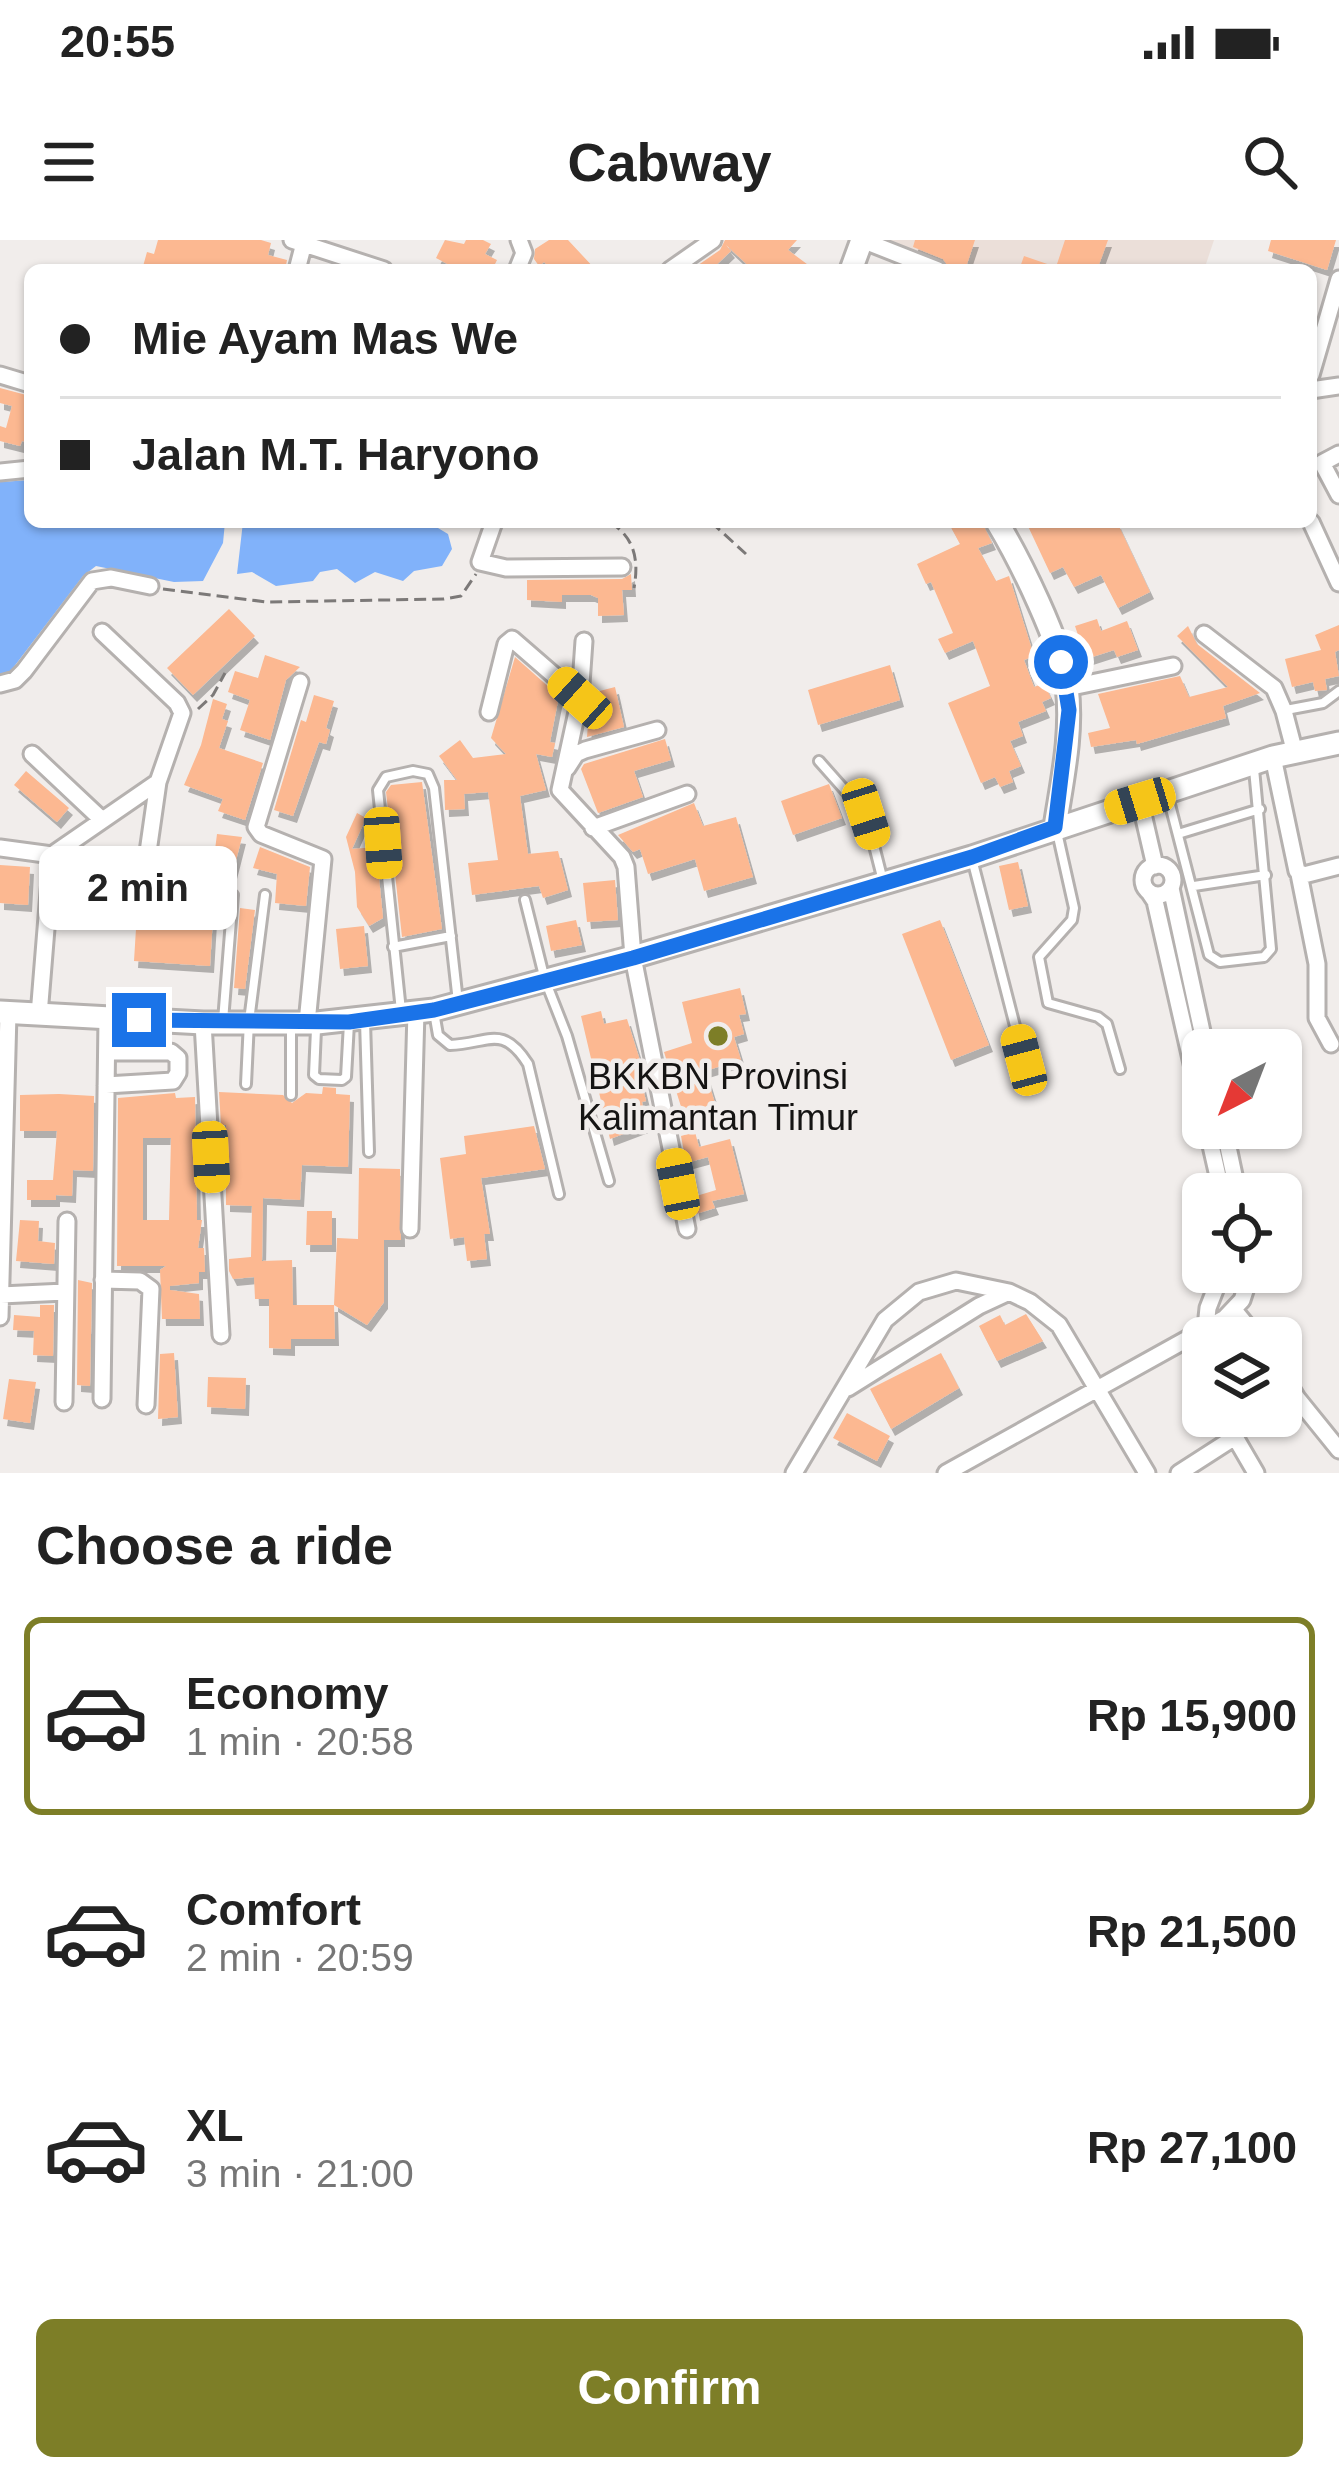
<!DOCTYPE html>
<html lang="en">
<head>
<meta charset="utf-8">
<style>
  :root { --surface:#fff; --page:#f2f2f2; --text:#222; --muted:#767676; --line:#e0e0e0; --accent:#7d7e27 }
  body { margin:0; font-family:Arial,sans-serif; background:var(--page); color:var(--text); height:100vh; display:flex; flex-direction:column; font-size:45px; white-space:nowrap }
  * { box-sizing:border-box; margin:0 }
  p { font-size:39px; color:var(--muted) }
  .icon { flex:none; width:66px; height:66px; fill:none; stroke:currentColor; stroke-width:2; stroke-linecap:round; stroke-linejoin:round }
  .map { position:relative; height:1233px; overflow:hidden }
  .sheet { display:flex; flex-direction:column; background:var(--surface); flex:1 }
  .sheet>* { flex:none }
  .top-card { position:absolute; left:24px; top:24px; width:1293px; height:264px; border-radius:18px; box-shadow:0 3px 9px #0004; display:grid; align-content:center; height:264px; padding:0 36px; background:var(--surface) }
  .needle { width:78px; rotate:222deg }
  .tools { position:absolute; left:1182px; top:789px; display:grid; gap:24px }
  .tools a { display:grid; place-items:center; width:120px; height:120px; border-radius:18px; background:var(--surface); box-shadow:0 3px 9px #0004; font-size:60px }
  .end { position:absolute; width:54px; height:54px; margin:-27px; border:15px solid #1a73e8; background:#fff; box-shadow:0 0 0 6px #fff }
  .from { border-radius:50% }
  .bubble { position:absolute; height:84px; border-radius:18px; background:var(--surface); box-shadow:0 3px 9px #0004; font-size:39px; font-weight:800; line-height:84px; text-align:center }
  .car { position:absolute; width:36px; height:72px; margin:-36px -18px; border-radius:15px; box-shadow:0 0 9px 3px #0007; background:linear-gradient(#f5c518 24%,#345 0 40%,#f5c518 0 76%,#345 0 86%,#f5c518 0) }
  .top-card b { display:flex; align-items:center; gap:42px; height:114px; font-size:45px }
  .top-card b+b { border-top:3px solid var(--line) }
  .top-card i { width:30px; height:30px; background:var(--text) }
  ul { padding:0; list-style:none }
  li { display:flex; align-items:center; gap:36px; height:198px; margin:0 24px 18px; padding:0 12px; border:6px solid transparent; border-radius:18px }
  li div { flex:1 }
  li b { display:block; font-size:45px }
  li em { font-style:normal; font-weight:800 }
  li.active { border-color:var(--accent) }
  li>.icon { width:108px; height:108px; stroke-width:1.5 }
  h2 { padding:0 36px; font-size:54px; line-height:144px }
  .primary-button { display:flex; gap:24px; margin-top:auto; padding:24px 36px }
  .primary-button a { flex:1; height:138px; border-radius:18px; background:var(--accent); color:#fff; font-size:48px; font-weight:800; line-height:138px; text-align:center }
  .status { display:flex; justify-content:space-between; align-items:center; height:84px; padding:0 60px; background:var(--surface); direction:ltr }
  .status svg { height:33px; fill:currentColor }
  header { display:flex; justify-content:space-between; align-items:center; height:156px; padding:0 36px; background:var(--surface); font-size:54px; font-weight:800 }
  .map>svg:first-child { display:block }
  .built { fill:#ebdfd9 }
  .water { fill:#81b2fa }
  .building { fill:#fcb891; fill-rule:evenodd; filter:url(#shadow) }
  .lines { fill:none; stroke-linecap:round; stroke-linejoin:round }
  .lane-casing { stroke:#b5b1af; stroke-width:14 }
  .street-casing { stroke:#b5b1af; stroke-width:21 }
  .secondary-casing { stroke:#b5b1af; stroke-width:27 }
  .path { stroke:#7c7978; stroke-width:3; stroke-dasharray:12 6; stroke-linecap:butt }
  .lane { stroke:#fff; stroke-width:8 }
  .street { stroke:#fff; stroke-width:15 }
  .secondary { stroke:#fff; stroke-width:21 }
  .route { stroke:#1a73e8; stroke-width:15 }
  .poi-dot { fill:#7d7e27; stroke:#f1edeb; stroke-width:4.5 }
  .labels { text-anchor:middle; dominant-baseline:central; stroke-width:9; stroke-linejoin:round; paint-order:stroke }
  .poi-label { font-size:36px; fill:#151413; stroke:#f1edeb }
</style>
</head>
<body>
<div class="status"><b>20:55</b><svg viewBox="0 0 49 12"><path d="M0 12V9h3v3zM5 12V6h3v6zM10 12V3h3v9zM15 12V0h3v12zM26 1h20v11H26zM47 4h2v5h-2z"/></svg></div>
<header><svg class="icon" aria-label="menu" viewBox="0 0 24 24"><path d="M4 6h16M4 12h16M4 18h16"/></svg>Cabway<svg class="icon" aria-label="search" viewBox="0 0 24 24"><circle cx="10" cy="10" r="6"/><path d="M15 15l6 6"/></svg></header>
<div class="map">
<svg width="1339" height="1233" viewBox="0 0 1339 1233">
  <defs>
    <filter id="shadow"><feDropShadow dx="4" dy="7" stdDeviation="0" flood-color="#0004"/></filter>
  </defs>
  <rect width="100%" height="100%" fill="#f1edeb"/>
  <path class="built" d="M879,0h335l-10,30h-250z"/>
  <path class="water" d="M30,240v42h195l-2,21 -20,38 -29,1 -78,-16 -13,10 -70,92 -7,7 -6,-1v-192z
    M243,282h185l20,12 4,15 -10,17 -28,5 -11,10 -28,-9 -20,11 -18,-14 -17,3 -7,9 -37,5 -24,-14 -15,2z"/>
  <path class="building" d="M158,0h103l10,3 -3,12 19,5 -2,10h-143l5,-18 7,2z
    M445,0l19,4 2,-4h17l8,4 -6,10 12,6 -5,10h-33l-23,-12z
    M549,0h19l28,30h-44l-8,-8 -5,4 -5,-7 1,-10z
    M725,0h72l-9,10 27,20h-62l-27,-25 5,6 -20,19h-20l29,-20z
    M915,0h60l-10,30h-15l-7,-11 -30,-12z
    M1065,0h43l-11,30h-78l5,-14 32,11z
    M1271,0h65l-9,30 -59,-19z
    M0,148l30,8v47l-8,-2 -2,5 -20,-5v-15l6,2 6,-22 -12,-3z
    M948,282h34l10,21 -14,5 18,33 13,-5 25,80 -10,4 10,27 10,-4 7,15 -9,4 4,9 -28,11 5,14 -13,5 11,25 -12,5 4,11 -13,5 -5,-10 -14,6 -33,-80 42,-17 -17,-45 -28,12 -7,-14 15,-6 -22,-51 -5,2 -9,-20 43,-20z
    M1026,282h91l33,70 -32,16 -17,-33 -27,12 -11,-20 -13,6z
    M631,334l1,16h-10l2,25 -26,1v-18l-7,-3h-29v7l-35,-2v-20l95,-1z
    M229,369l26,27 -62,59 -26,-27z
    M1097,379l4,12 26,-10 11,29 -21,7 -3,-7 -28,9 -11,-33z
    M1339,385v25l-4,2 4,24 -14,3 2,11 -12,1 -2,-9 -21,5 -7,-28 36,-9 -6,-15z
    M1188,386l9,18 63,49 -37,13 3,12 -89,26 -1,-4 -45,7 -3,-14 22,-5 -12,-34 82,-18 9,21 39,-10 -51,-51z
    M265,415l35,12 -14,13 -16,60 -30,-10 10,-30 -22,-8 7,-21 23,7z
    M515,417l44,39 -9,46 5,1 -3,14 -16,-3 10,36 -26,6 8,58 30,-3 10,39 -25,8 -4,-12 -67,9 -4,-32 30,-3 -10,-68 -24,2 1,15 -20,1 -1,-30h13l-18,-24 21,-16 13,18 33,-4 -15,-16z
    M890,425l10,35 -82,25 -10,-35z
    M615,447l9,40 -37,10 2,-25 11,-2 -4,-18z
    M314,455l20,6 -8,27 4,2 -4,14 -7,-2 -26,74 -19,-6 27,-90 5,2z
    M213,459l14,5 -5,15 6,2 -9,27 44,15 -18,57 -27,-9 5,-12 -39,-14 17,-40z
    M665,499l6,21 -37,11 9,26 -45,16 -17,-44 3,-5z
    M26,531l43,37 -12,14 -43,-37z
    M422,542l20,147 -40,8 -16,-145 5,-7z
    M829,544l13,34 -49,17 -12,-34z
    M694,563l9,23 33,-9 17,60 -49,14 -9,-32 -47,15 -8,-25 -7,3 -15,-17z
    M357,573l9,5 -14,31 24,-2 7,71 -14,8 -12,-19 -2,-35 -9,-35z
    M217,594l25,3 -10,39 -20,-3z
    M260,607l50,20 -4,39 -31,-3 2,-29 -24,-6z
    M1018,622l10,44 -19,4 -10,-44z
    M0,625l30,2 -2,38 -28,-2z
    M615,640l3,40 -31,2 -4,-39z
    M138,656l76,5 -4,65 -76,-5z
    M240,668l15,2 -10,79 -11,-1z
    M576,680l6,25 -31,6 -5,-25z
    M940,680l49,125 -38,15 -49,-126z
    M364,686l4,40 -28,3 -4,-40z
    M740,748l6,26 -7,1 5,19 -10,3 7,23 -36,11 14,45 -32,10 -23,-74 28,-9 -10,-41z
    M601,771l3,13 23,-5 15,48 -4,1 8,33 -4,1 5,23 -37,14 -29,-123z
    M323,847l13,1v6l14,1 -2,72 -46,-2 -2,35 -37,-2 -1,63 30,-1 1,45h41l3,-67 21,1 1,-71 41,1 1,71h-17v62l-17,23 -33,-20 1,34h-44v10l-22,-1v-49h-14l-1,-22 -21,2 -4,-8v-12l22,-2 1,-51 -26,-1v-80h-5l-2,-33 64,3 9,8 14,-10 16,1z
    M175,853l1,5 19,-1 2,123h5l-4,28h6l1,24h-6v11l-29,3v4l29,4 1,25h-38l-2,-49 6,-4h-49l1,-168zM143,898h28l-2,82h-26z
    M59,854l35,2 -1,75 -20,-1 -1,26 -16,-1v5h-29v-20h26l4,-49h-37v-36z
    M534,886l11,43 -64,9 9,56h-6l3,25 -20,2 -3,-24 -14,2 -10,-81 26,-4 -2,-18z
    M695,892l4,15 31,-8 14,55 -32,7 3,7 -19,6 -3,-17 23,-7 -8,-33 -22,6 -5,-27z
    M307,971h25v34h-26z
    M20,980l19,1 -1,20 17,2 -1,21 -38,-3z
    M78,1040l14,3 -2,103 -13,-1z
    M40,1065h14l-1,51 -20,-1 1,-24 -21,-1 1,-15 26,2z
    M1026,1074l17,27 -46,20 -18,-35 21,-11 5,10z
    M174,1113l4,64 -20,2 2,-65z
    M941,1113l18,35 -68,41 -21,-40z
    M208,1137l38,1 -1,31 -38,-2z
    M9,1139l27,3 -6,41 -27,-4z
    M847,1173l43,23 -13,25 -44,-23z"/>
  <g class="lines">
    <g class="lane-casing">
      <path id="lane" d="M1286,470l37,-7 16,-12
        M819,521l47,53 17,67
        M1167,553l42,162 11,7 44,-5 7,-8 -17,-180
        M1057,592l17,76 -2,12 -33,37 9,46 50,14 9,7 13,45
        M1178,594l82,-25
        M972,619l52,202
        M1194,646l72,-11
        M525,660l20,80 22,56 42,145
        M393,707l58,-11
        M401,771l-23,-221 8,-13 27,-6 15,3 6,14 24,214
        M434,772l4,23 12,10c38,-1 52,-22 78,19l31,130
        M223,781l10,-126
        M365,781l4,131
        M316,789l-2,46 5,4 23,1 4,-3 3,-54
        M246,844l3,-63 16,-126
        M291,855v-71"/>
    </g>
    <g class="street-casing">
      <path id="street" d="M292,0l92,30
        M862,0l76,30
        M297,30l7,-27
        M517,30l7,-17 -5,-13
        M670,30l43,-30
        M0,135l30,9
        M1311,135l28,-96
        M1311,150l28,-4
        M1339,214l-17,9 17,32
        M0,232l30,-3
        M494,282l-14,40 26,6 116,-1
        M1311,282l28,61
        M1204,394l70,54 10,23 11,42
        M300,442l-44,145 5,7 62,25 -16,164
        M0,444l15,-4 9,-9 68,-90 19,-3 39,8
        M1067,448l106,-22
        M580,458l4,-57
        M489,472l17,-68 6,-5 68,59 -20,92 62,67 4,10 7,90 54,272
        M32,514l68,64
        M1273,517l24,114 7,4 35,-9
        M567,528l9,-14 9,-4 72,-20
        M1140,561l15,65
        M593,588l94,-34
        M0,608l52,7
        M148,612l10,-70
        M1143 640a15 15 0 1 1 30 0a15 15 0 1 1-30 0Z
        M1299,634l18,90v54l14,26
        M1171,648l35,162
        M1149,652l6,9 48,211
        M39,775l13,-160 106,-73 24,-69 -5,-10 -75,-71
        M203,783l18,312
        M106,845l67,-4 5,-8v-15l-7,-6h-64
        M1207,888l15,66
        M1224,888l14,66
        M410,989l6,-218
        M103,1040l37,1 11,8 -5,116
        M1,1055l64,-3
        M1234,1070l23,28
        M0,1077l8,-304
        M1206,1087l2,-19 14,-36
        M1281,1131l16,27 42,52
        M848,1148l131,-82 28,-13
        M102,1159l5,-381
        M64,1162l3,-181
        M794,1233l91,-153 34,-28 37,-11 53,11 21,10 29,23 88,148
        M946,1233l279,-155 17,-18 9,-28
        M1179,1233l56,-36 21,36"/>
    </g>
    <g class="secondary-casing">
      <path id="secondary" d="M851,30l11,-30
        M997,282c23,38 64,121 70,164 6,47 -5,95 -12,141
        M0,772l203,11h114l117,-13 199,-53 339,-100 301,-100 66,-14"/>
    </g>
    <path class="path" d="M548,282h59
      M610,282c25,16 29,38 24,66
      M711,282l35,32
      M163,349l104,13 177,-3 17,-3 15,-22
      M198,469l15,-14 12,-22"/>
    <use href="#lane" class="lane"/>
    <use href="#street" class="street"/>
    <use href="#secondary" class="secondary"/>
  </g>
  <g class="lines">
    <path class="route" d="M139,780l210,2 85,-12 199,-52 339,-101 83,-30 14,-117 -8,-48"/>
  </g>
  <circle class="poi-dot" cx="718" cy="796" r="12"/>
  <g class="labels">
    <g class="poi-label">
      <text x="718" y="836">BKKBN Provinsi<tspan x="718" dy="41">Kalimantan Timur</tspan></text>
    </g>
  </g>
</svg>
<div class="tools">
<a><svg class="needle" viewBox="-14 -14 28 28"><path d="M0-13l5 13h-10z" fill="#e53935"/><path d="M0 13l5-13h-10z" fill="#767676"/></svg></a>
<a><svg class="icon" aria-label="locate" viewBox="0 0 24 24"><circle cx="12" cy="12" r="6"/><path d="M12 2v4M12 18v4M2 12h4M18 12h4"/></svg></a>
<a><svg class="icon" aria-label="layers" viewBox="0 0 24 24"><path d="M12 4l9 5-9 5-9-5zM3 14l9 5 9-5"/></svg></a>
</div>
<i class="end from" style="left:1061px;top:422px"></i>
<i class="end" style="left:139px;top:780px"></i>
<div class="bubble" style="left:39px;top:606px;width:198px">2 min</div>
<i class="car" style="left:580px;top:458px;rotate:312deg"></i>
<i class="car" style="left:1140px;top:561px;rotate:253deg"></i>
<i class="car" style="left:866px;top:574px;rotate:162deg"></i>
<i class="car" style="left:383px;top:603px;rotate:176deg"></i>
<i class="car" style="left:1024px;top:820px;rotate:345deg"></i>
<i class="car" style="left:211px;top:917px;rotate:177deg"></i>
<i class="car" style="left:678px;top:944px;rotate:349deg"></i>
<div class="top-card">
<b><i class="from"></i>Mie Ayam Mas We</b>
<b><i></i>Jalan M.T. Haryono</b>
</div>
</div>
<section class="sheet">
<h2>Choose a ride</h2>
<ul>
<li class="active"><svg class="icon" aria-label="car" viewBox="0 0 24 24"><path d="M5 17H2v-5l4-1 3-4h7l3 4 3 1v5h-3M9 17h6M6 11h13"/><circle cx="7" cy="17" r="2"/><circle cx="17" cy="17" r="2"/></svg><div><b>Economy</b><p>1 min · 20:58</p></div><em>Rp 15,900</em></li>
<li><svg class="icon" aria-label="car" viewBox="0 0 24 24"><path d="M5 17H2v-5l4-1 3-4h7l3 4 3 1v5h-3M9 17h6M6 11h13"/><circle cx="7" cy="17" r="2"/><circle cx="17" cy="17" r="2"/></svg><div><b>Comfort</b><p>2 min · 20:59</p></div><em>Rp 21,500</em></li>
<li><svg class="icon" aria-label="car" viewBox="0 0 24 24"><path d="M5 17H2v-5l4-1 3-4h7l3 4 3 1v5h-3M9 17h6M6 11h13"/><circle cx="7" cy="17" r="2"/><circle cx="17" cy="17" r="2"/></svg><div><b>XL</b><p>3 min · 21:00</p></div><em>Rp 27,100</em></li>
</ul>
<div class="primary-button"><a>Confirm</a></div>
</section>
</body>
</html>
